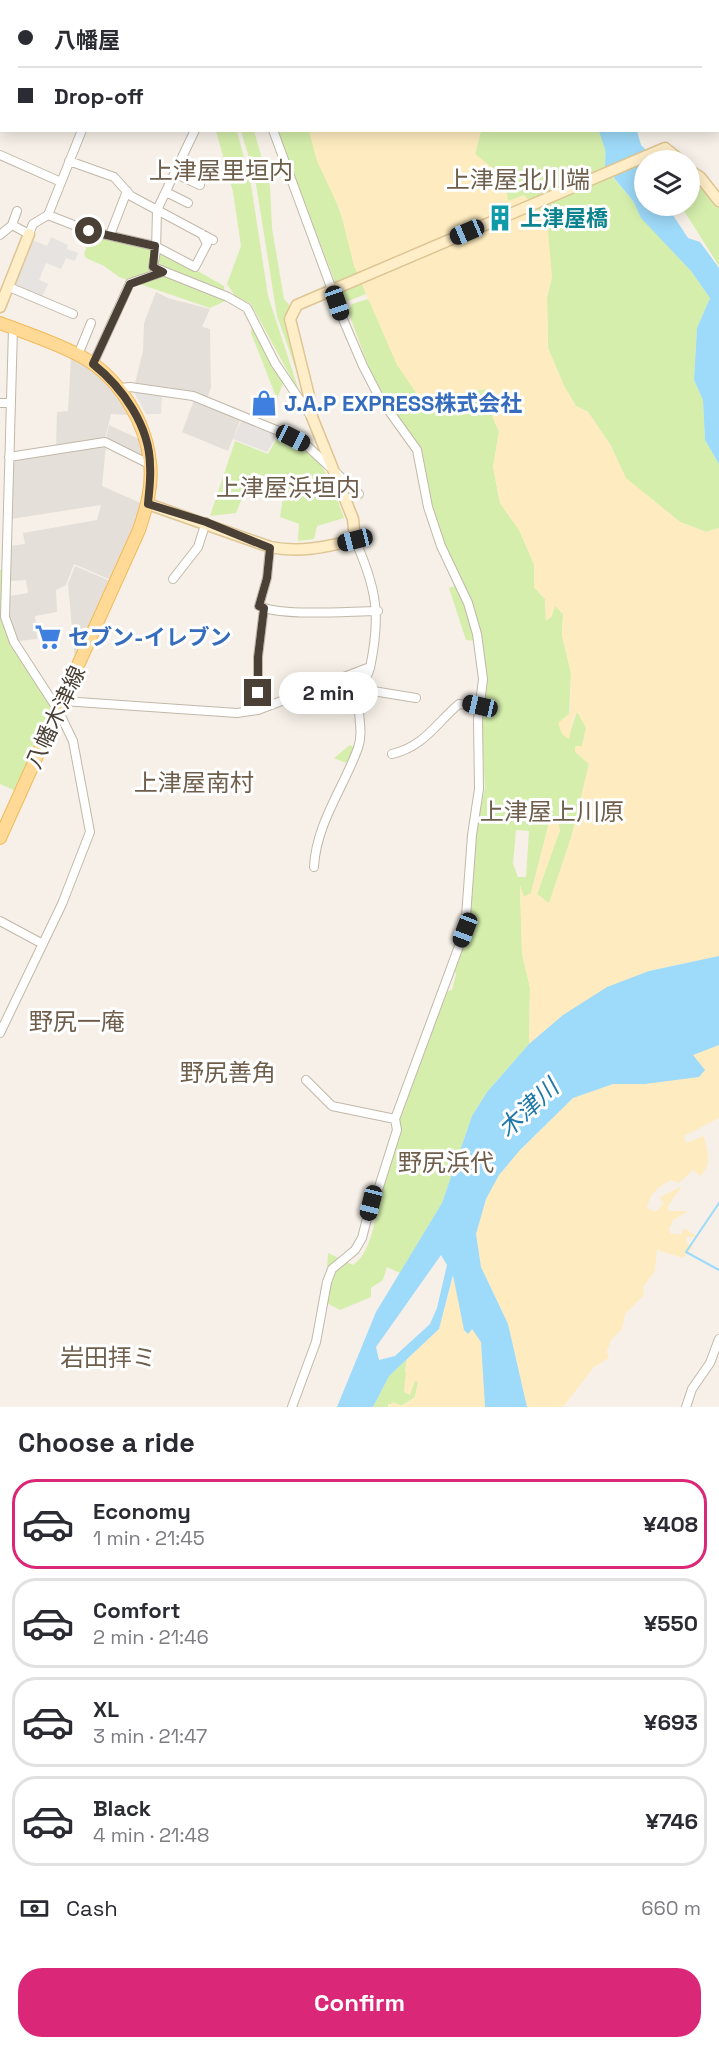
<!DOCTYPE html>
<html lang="en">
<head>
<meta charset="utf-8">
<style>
  :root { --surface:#fff; --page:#f7f7f7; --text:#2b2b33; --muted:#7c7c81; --line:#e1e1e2; --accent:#db2777 }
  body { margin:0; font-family:"Space Grotesk","Noto Sans JP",sans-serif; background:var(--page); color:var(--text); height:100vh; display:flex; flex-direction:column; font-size:22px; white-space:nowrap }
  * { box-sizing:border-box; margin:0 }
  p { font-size:20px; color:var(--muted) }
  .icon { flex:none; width:33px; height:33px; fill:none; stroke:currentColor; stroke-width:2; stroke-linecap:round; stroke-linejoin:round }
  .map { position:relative; height:1407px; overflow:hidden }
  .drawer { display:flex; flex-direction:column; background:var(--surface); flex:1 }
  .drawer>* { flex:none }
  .top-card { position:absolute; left:0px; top:0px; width:720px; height:132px; box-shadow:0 3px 15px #0003; display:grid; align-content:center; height:132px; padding:0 18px; background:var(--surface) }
  .tools { position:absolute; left:634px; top:150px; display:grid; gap:12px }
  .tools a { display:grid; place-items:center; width:66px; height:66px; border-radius:50%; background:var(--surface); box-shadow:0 3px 15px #0003; font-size:30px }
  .end { position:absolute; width:27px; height:27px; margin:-14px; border:8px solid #4a4035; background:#fff; box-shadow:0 0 0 3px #fff }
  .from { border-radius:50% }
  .bubble { position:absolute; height:42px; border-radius:21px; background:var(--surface); box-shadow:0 3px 15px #0003; font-size:20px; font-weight:700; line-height:42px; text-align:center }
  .car { position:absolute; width:18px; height:36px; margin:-18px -9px; border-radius:8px; box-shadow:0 0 4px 2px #0007; background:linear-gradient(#222 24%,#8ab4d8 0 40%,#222 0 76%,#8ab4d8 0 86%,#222 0) }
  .top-card b { display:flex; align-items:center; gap:21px; height:57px; font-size:22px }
  .top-card b+b { border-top:2px solid var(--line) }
  .top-card i { width:15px; height:15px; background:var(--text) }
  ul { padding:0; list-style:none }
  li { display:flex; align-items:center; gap:18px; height:90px; margin:0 12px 9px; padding:0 6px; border:3px solid var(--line); border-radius:24px }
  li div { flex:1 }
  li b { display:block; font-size:22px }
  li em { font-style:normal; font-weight:700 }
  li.selected { border-color:var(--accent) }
  li>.icon { width:54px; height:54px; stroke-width:1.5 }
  h2 { padding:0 18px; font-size:27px; line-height:72px }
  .pay { display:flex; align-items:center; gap:15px; height:66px; padding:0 18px; font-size:22px }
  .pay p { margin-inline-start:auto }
  .cta { display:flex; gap:12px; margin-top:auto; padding:12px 18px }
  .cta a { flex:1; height:69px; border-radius:24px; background:var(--accent); color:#fff; font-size:24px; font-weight:700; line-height:69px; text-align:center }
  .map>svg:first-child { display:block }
  .industrial { fill:#e5dfd9 }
  .green { fill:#d5eeac; fill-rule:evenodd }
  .sand { fill:#feecc0 }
  .parking { fill:#e6e3e0 }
  .water { fill:#9edaf9; fill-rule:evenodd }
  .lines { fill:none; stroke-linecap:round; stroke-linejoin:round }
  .stream { stroke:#9edaf9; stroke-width:2 }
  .river { stroke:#9edaf9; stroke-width:12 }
  .street-casing { stroke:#c2b8a9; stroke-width:10 }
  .secondary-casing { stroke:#dec594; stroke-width:13 }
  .primary-casing { stroke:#f2b95a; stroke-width:14 }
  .street { stroke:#fff; stroke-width:8 }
  .secondary { stroke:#ffeec8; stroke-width:10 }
  .primary { stroke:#ffda97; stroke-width:12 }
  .route { stroke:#4a4035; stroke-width:8 }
  .labels { text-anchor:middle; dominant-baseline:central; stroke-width:6; stroke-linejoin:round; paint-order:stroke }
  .culture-label { font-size:22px; font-weight:bold; fill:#0d838f; stroke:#fff; text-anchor:start }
  .shop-label { font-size:22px; font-weight:bold; fill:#366cbe; stroke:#fff; text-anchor:start }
  .street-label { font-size:22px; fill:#4a4035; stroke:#fff }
  .neighbourhood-label { font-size:24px; fill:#6e5e4b; stroke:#fff }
  .water-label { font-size:24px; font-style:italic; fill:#1f78a8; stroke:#fff }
</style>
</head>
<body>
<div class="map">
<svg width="719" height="1407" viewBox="0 0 719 1407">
  <rect width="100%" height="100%" fill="#f6f0e8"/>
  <path class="industrial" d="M156,292l12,6 42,11 -8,18 8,2 1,58 -3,10 -18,-6 -55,-8 8,-32 1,-28z
    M71,357l20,9 26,28 11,21 -17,-1 -6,25 -49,8 1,-35 11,-1z
    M194,400l47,18 -13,33 -46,-19z
    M109,425l30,14 4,20 -37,-19z
    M106,445l-4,41 41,18 -5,16 -27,60 -37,-16 -8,21 -10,5 1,22 -22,4 2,23 -18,2 -10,-22 1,-23 18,-3 -2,-13 -17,1 1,-35 15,-2 -2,-11 74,-13 4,-15 -90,14 1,-59z
    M75,566l35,15 -35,80 -7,-77z"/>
  <path class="green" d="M449,0h97l1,1 -98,1z
    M216,131l21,1 13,46 18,118 32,98 -49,-90 -16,-8 -8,-12 14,-38 -8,-54z
    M241,131h13l16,55 2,42 12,71 8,9 16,95 -31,-87 -22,-138z
    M277,131h32c8,28 20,51 30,78 11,28 15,57 27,85l-23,9z
    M481,131h125l-1,37 28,33 9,17 49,53 19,27 -13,30 -3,52 9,20 2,40 14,24v64l-13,4 -26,-10 -55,-44 -14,-32 -23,-34 -12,-6 -12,-20 -16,-38 -1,-51 5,-20 -44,-76 -33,-47z
    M690,174l9,5 20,26v61l-38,-60h9z
    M78,230l90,24 56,32 1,15 -15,7 -91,-31 -15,-11 -18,-8 -2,-4 6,-17 -13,-4z
    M368,299l69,109 30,-16 20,-3 -1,12 13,31 -6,35 7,36 19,27 15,34v23l11,12 1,21 9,-15 8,9 -1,21 9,38 -3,66 9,-28 9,17 -4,18 7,18 -17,71 -23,69 -12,-10 23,-64 -11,-7 -18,70 -7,4 -4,-10 2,66 8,35 -1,56 -42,48 -15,24 -30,87 -42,70 -13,-6 -4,13 -12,8v9l-31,13 -15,-8 3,-49 25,12c21,-14 25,-59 26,-80 0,-12 6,-25 9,-36 15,-54 37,-105 57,-157l7,-2 4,-16 -3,-5 15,-38 6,-91 11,-52 -4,-70 5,-22 -2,-35 -8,-20 -10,-1 -17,-52 11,-4 -28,-76 -6,-35 -10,-28 -45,-71 -23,-63 4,-7zM516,830l13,1 -3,46h-8l-5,-13z
    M252,321l32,59 -7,19 -26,-66z
    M278,436c48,23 49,34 66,82l-27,8 -3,13 -16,2 1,-17 -19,-7 5,-33 -32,-12 -17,41 -26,3 25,-75 33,13z
    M0,570h2l-1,46 4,16 49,77 -38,82 -16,-7z
    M350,745l5,3 -9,15 -12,-5z
    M407,1359l-2,12 13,11 -3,15 -14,9 -13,-2v3h-15l16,-31z"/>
  <path class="sand" d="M289,0h108l1,1 -108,1z
    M309,131h172l-6,23 29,23 4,24 16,-6 23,25 5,57 -5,20 1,51 16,38 12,20 12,6 23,34 15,32 54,44 26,10 13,-4v428l-70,15 -86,44 -34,29 1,-56 -8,-35 -2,-68 4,12 7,-4 18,-70 8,-7 3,14 -23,64 12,9 23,-68 17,-71 -14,-12v-6h7l4,-18 -8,-16 -4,4 -5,23 -7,-5 -4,-11 12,-10 1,-40 -9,-38 1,-21 -8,-8 -3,10 -6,5 -1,-22 -11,-12v-23l-15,-34 -19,-27 -7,-36 6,-35 -13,-31 1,-12 -20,3 -30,16 -14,-5 -26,-38 -43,-99 -14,-56 -23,-49z
    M719,1045v73l-35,18 2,7 18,-7c3,15 9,29 -4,40l-7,-6 -14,13 -8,-3c-13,7 -21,13 -24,28l9,4 7,-8 -3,-7 22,-11 -14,20v5h20l-15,9 -4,9 2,5h10l3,-6 14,9h-11l-1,6 7,3 -10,12 -26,-8 -2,21 -12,16 1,8 -19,19 -3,15 -11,11 -4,11 2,7 -15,9 -31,40h-36l-19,-83 -27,-57 -5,-33 10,-35 13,-24 21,-25 53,-52 40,-14h32l47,-29z
    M454,1275l17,52 10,15 4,65h-97l5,-5 9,4 13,-9 3,-15 -3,-1 -5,14 -6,-3 3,-33 32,-30z"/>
  <path class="parking" d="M51,237l17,8 -1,4 11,4 -3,8 -9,-3 -5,11 -15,-6 -7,17 9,4 -6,13 -28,-12 19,-45 14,6z
    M134,392l28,3 -1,19h-15z
    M242,419l36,15 -11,18 -34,-13z"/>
  <path class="water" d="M606,131h31l4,14 7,7 -3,8v46h22l21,32 12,4 19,26v196l-14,-24 -2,-40 -9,-20 3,-52 13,-30 -19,-27 -50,-53 -8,-17 -28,-34z
    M719,956v89l-26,10 12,15 -6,7 -54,7h-32l-40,14 -53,52 -21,25 -13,24 -10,35 5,33 27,57 19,83h-42l-4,-65 -9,-13 -4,5 -4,-4 -11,-55 -14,54 -50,47 -16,31h-36l39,-95 66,-109 30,-87 15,-24 42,-48 34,-29 44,-28 42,-16zM441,1255l6,10 -10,43 -7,16 -35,32 -16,4 -3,-13z"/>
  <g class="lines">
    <path class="stream" d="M719,1203l-33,49 33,18"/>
    <path class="river" d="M605,130l7,21"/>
    <g class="street-casing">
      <path id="street" d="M204,0l1,2
        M195,130l-38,80 -1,41 -3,16 75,30 19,11 28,55 35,52
        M273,130l69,187 21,49 16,31 38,53 11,57 13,39 27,57 9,31 6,45 -5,41 1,69 -7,46 -7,95 -70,189 2,11 -19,60 -7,13 -9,35 -7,12 -23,19 -5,13 -11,60 -24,65
        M0,155l61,27
        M69,161l45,16 17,19 82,44
        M176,174l24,11
        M166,192l22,11
        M48,215l34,-85
        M12,225l5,-14
        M0,235l12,-10 17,9 4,-10 15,-9 41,16 66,15 40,21 12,-23 -5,-10
        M110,235l17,-44
        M9,287l64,27
        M78,355l13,-32
        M93,364l37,-81 33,-11
        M120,388l10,-1 63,9 88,36 24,12 54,50
        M0,403h10
        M9,457l96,-15 46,23
        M270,547l-3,31 -8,28c23,11 90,5 119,5
        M173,579l25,-32 8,-25
        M367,681l6,10 43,7
        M63,701l174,12 21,-3 112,-43
        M258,710v-53l6,-49
        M392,754c33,-8 44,-31 67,-50l21,2
        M314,867c2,-43 30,-80 44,-119 6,-17 -1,-33 1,-50 0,-11 8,-19 11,-30 11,-52 7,-79 -15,-128
        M0,921l41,22
        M0,1033l62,-129 28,-72 -17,-91 -15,-31 -44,-68 -9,-25 8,-289
        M306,1080l26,26 63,13
        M686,1407l6,-18 18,-26 9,-24"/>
    </g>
    <g class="secondary-casing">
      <path id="secondary" d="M690,171l10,6 19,24
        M0,307l29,-73
        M148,504l122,43c30,6 55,0 85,-7l-2,-21 -41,-102 -3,-21 -19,-77 7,-14 368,-157 15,12"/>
    </g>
    <g class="primary-casing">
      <path id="primary" d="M0,323c28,11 58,20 84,35 36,21 62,64 66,105 3,23 -4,46 -11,67l-139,308"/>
    </g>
    <use href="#street" class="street"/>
    <use href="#secondary" class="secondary"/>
    <use href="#primary" class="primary"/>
  </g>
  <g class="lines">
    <path class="route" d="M89,231l66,15 -2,21 10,5 -33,12 -37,80c29,23 57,62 57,102 1,13 -1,25 -2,38l58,18 64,26 -3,30 -8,28 5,2 -6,49v36"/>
  </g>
  <defs>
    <g id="building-bare" transform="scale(2.07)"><path d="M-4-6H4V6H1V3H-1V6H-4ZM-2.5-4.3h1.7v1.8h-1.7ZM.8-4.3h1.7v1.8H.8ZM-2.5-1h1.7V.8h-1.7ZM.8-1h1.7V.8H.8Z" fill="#0f9aa8" stroke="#fff" stroke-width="2.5" paint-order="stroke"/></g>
    <g id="shop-bare" transform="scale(2.07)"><path d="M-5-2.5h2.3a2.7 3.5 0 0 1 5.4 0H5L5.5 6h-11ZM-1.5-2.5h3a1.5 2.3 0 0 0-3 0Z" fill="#3f7fe0" stroke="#fff" stroke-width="2.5" paint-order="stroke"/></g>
    <g id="supermarket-bare" transform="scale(2.07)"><path d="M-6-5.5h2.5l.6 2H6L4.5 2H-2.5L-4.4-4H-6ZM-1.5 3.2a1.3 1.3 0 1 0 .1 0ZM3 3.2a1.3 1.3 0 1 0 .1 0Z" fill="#3f7fe0" stroke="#fff" stroke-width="2.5" paint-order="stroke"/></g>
  </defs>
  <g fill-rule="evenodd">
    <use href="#building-bare" x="500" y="218"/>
    <use href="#shop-bare" x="264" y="403"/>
    <use href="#supermarket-bare" x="48" y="637"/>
  </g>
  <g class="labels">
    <g class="culture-label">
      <text x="520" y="218">上津屋橋</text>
    </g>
    <g class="shop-label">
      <text x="284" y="403">J.A.P EXPRESS株式会社</text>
      <text x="68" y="637">セブン-イレブン</text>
    </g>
    <g class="street-label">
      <text transform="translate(55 717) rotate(-65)">八幡木津線</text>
    </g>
    <g class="neighbourhood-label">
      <text x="221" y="170">上津屋里垣内</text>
      <text x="518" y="179">上津屋北川端</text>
      <text x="288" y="487">上津屋浜垣内</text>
      <text x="194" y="782">上津屋南村</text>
      <text x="552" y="811">上津屋上川原</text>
      <text x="77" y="1021">野尻一庵</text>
      <text x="228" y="1072">野尻善角</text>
      <text x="446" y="1162">野尻浜代</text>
      <text x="108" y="1357">岩田拝ミ</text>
    </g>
    <g class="water-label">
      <text transform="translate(528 1108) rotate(-43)">木津川</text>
    </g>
  </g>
</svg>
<div class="tools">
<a><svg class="icon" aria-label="layers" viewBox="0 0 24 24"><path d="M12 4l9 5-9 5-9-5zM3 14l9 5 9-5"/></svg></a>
</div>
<i class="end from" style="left:89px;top:231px"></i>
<i class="end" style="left:258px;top:693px"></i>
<div class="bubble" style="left:279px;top:672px;width:99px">2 min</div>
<i class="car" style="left:467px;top:232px;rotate:247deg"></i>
<i class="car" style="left:337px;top:303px;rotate:161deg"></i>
<i class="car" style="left:293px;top:438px;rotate:117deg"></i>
<i class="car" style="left:355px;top:540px;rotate:256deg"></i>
<i class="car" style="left:480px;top:706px;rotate:283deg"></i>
<i class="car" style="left:465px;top:930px;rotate:201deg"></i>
<i class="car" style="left:371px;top:1203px;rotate:194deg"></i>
<div class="top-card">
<b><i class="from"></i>八幡屋</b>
<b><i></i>Drop-off</b>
</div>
</div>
<section class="drawer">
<h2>Choose a ride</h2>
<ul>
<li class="selected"><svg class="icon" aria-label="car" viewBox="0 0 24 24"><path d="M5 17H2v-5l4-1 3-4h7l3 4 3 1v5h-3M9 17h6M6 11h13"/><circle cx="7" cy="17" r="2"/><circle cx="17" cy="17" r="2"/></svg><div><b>Economy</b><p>1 min · 21:45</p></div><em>¥408</em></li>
<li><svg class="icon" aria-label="car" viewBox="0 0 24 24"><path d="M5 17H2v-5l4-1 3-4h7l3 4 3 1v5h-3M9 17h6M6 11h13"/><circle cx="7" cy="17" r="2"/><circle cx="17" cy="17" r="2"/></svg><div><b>Comfort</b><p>2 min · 21:46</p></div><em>¥550</em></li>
<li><svg class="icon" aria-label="car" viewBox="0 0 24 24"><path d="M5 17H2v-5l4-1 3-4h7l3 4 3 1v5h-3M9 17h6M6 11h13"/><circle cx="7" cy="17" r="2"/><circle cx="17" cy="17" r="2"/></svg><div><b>XL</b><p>3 min · 21:47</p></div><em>¥693</em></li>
<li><svg class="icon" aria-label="car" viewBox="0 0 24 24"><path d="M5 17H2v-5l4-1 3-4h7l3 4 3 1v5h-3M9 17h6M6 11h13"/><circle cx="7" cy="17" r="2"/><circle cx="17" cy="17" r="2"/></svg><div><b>Black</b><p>4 min · 21:48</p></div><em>¥746</em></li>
</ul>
<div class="pay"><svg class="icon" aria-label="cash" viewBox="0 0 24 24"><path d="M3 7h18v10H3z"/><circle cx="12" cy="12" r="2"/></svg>Cash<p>660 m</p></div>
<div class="cta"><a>Confirm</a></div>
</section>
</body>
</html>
